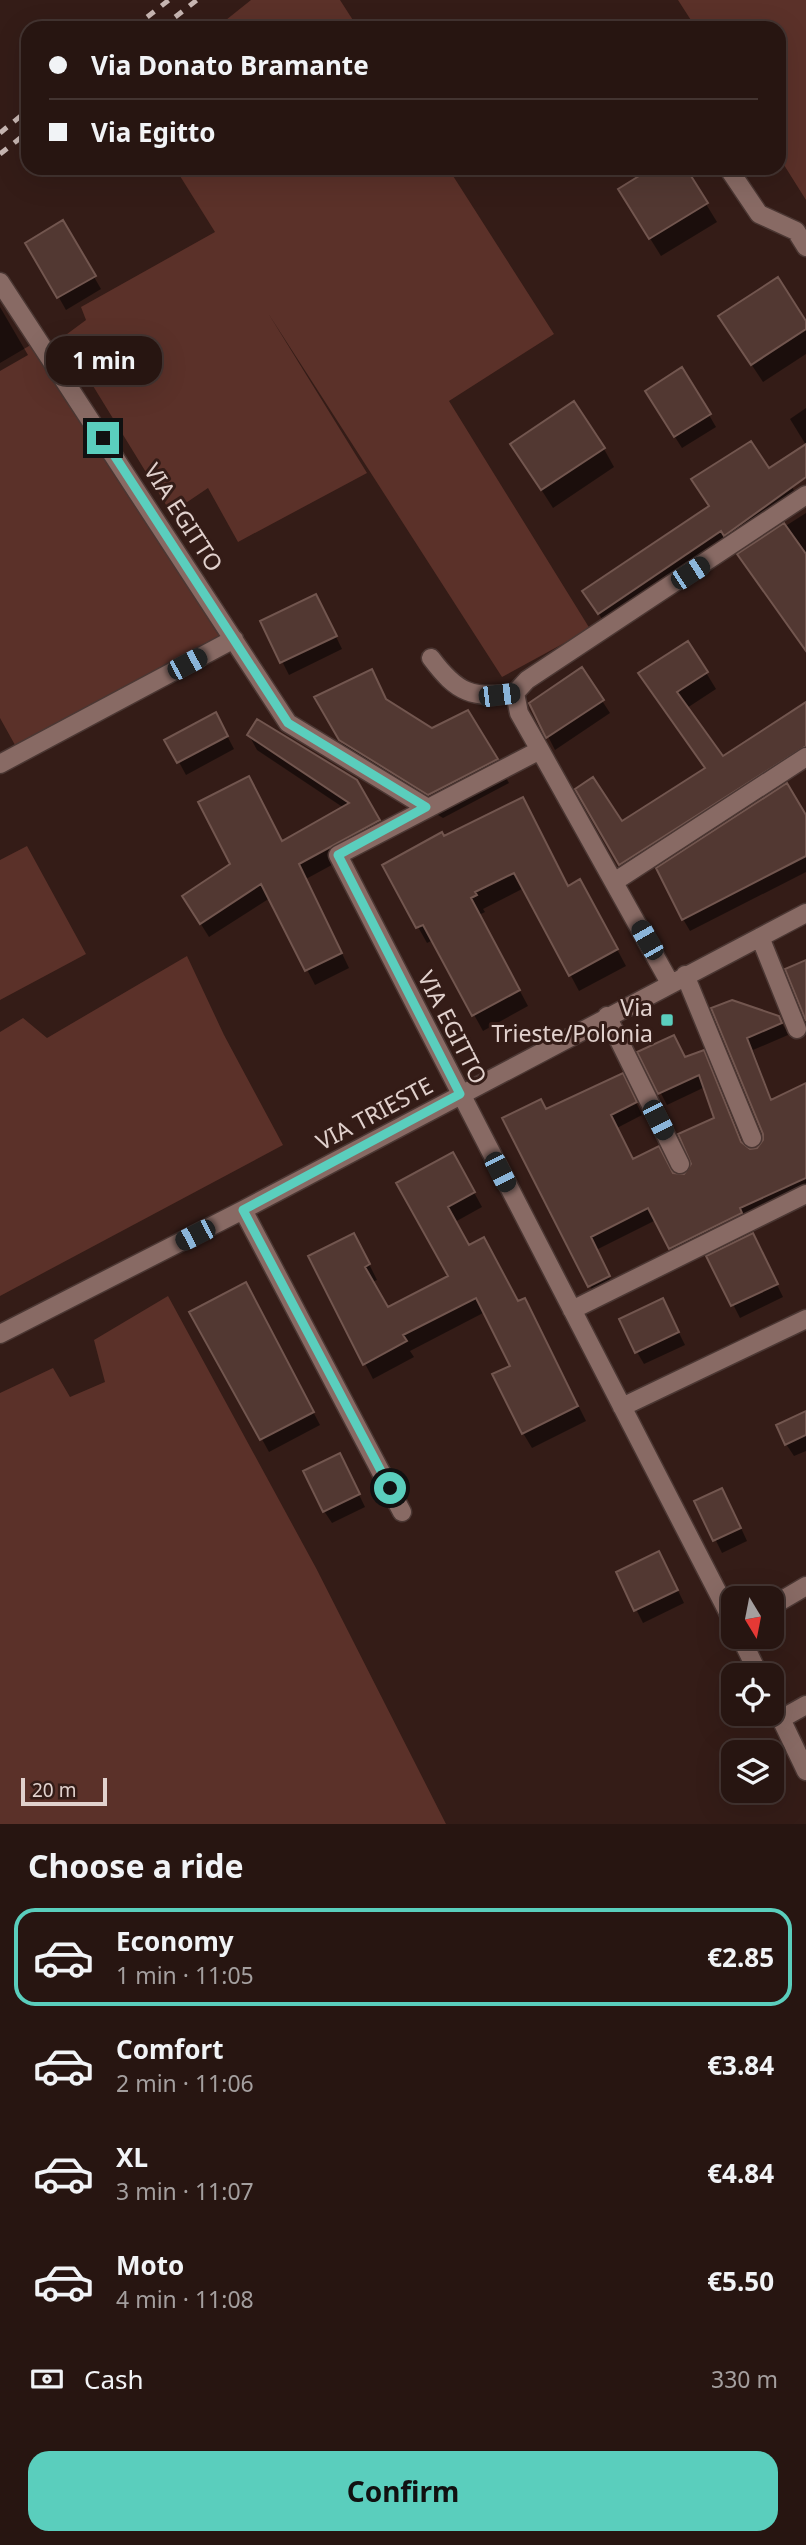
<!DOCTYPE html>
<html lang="en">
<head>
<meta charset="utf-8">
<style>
  :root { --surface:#271511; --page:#33221f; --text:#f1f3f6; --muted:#a49f9f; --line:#433431; --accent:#5acebd }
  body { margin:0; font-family:"Noto Sans",sans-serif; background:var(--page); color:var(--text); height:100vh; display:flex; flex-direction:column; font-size:26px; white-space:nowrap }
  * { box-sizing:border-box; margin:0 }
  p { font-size:23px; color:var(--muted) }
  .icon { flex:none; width:38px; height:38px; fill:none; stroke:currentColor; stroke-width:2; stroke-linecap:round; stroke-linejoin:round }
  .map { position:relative; height:1824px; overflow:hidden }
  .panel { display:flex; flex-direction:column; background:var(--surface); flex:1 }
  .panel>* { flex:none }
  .hud { position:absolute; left:21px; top:21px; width:765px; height:154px; border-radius:21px; box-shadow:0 7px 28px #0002,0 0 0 2px var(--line); display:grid; align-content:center; height:154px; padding:0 28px; background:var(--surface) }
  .needle { width:46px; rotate:170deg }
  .buttons { position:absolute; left:721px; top:1586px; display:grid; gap:14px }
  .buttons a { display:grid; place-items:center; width:63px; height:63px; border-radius:14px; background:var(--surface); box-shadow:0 7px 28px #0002,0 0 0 2px var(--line); font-size:35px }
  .scale { position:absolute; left:21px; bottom:18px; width:86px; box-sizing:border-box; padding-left:7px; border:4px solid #e1d1cd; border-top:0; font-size:19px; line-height:24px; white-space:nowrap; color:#e1d1cd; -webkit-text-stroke:5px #341c17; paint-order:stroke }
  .end { position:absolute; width:32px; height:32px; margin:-16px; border:9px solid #5acebd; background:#111; box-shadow:0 0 0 4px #111 }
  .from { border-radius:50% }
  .bubble { position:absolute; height:49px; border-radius:21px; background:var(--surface); box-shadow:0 7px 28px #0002,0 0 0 2px var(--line); font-size:23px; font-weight:700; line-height:49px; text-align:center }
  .car { position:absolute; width:21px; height:42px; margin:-21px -10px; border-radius:9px; box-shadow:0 0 5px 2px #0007; background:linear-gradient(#222 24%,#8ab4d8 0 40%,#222 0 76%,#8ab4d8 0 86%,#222 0) }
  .hud b { display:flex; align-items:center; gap:24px; height:66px; font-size:26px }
  .hud b+b { border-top:2px solid var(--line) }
  .hud i { width:18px; height:18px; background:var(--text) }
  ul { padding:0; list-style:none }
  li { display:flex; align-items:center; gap:21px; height:98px; margin:0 14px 10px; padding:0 14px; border:4px solid transparent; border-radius:21px }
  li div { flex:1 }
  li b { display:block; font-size:26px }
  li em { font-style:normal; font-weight:700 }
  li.current { border-color:var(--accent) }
  li>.icon { width:63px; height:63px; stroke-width:1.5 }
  h2 { padding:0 28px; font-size:32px; line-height:84px }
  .pay { display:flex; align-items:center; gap:18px; height:77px; padding:0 28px; font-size:26px }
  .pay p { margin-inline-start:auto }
  .primary-button { display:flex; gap:14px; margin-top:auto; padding:14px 28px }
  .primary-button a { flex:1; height:80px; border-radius:21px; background:var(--accent); color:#111; font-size:28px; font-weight:700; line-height:80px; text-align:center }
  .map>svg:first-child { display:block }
  .green { fill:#5b3129 }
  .shadow { fill:#0007 }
  .building { fill:#523832; stroke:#72564f; stroke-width:2 }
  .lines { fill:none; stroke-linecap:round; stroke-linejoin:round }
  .minor-casing { stroke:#4b3733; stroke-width:21 }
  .minor { stroke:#886a64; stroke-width:18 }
  .rail { stroke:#c7b6b2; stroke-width:5; stroke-dasharray:9 9; stroke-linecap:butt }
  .route { stroke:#5acebd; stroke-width:9 }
  .poi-dot { fill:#5acebd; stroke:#341c17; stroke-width:2.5 }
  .labels { text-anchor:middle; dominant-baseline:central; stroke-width:6; stroke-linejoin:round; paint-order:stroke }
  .street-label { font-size:23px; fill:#e1d1cd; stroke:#341c17 }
  .poi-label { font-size:23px; fill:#e1d1cd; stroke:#341c17; text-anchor:end }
</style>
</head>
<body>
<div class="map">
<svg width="806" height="1824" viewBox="0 0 806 1824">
  <rect width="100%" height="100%" fill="#341c17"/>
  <path class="green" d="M251,0h89l18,28h-142z
    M678,0h128v200l-27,-43v-129h-83z
    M175,168h273l106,166 -105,67 141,228 -88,48 -234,-364 99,160 -129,69 -30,-54 -37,25 -108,-176 23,-17 -5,-13 134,-75z
    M34,343l185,293 -204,109 -15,-27v-355z
    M27,846l59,108 -86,46v-140z
    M187,956l37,79 59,110 -283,151v-264l23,-14 24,20z
    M168,1296l148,272 130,256h-446v-431l53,-25 17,29 35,-15 -11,-42z"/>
  <path class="shadow" d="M655,168h29l33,54 -56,34 -30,-48z
    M63,223l38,66 -35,21 -38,-67z
    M0,307l28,48 -28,16z
    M720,317l86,7v30l-43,28z
    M654,404l55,11 7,12 -34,21z
    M806,408v37l-16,-26z
    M512,444l92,5 10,18 -61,41z
    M778,464l23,38 -195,123 -14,-21 118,-97z
    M806,513v138l-66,-96z
    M322,608l20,41 -53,26 -27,-53z
    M688,643l28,46 -29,19 36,50 83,-54v62l-176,114 -53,-90 45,33 84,-54 -56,-79z
    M582,670l28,43 -55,37 -24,-47z
    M371,672l17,30 44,28 36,-18 41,71 -66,35 -89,-54 -37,-66z
    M222,726l12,23 -48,26 -19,-35z
    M249,735l107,46 31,54 -81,44 43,89 -34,17 -45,-87 -61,39 -17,-27 90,-67 62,-35 -87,-58z
    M806,819v53l-116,59 -7,-12z
    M444,838l145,59 37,69 -47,25 -55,-103 -41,21 2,3 -6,3 49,91 -45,25 -50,-91 -6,3 -43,-77z
    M714,1009l64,8 8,13 2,5 -35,15 19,51 34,-12v104l-129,67 -21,-40 -60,30 19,39 -19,9 -6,-12 -44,-175 83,-24 13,28 -25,13 16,32 52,16 32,-58 -12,-31 -38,18 -27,-52 45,6 18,-7 40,94 6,5 9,-1 7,-9 -1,-8z
    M453,1154l29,53 -27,15 14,25 49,56 15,12 53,106 -54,27 -9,-15 -11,-66 -27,-55 -75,39 4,6 -41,22 -63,-122 52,-7 15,30 -5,2 15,27 64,-32 -53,-93z
    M759,1248l24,49 -43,21 -31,-61z
    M253,1297l67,128 -51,27 -77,-140z
    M669,1313l16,32 -41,19 -7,-12z
    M806,1413v38l-12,5 -8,-12z
    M346,1468l19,39 -33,16 -8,-12z
    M697,1502h32l18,39 -25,12z
    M666,1566l18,37 -41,20 -25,-50z"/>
  <path class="building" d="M652,168h34l22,35 -59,36 -31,-50z
    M63,220l33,56 -39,22 -32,-55z
    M778,277l28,44v8l-55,36 -33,-49z
    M682,367l29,47 -37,23 -29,-46z
    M574,401l31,47 -64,42 -31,-46z
    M751,441l18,27 37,-24v33l-82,59 -3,-5 -123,83 -16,-23 127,-85 -18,-27z
    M784,523l22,31v97l-69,-97z
    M316,594l21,42 -57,27 -20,-42z
    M688,641l20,31 -31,20 46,64 83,-54v44l-187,119 -44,-76 18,-12 29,44 83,-53 -67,-95z
    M582,667l22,33 -58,38 -17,-35z
    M372,669l14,30 46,29 36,-18 30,49 -70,36 -89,-55 -25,-43z
    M216,712l12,24 -51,27 -13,-23z
    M257,719l100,61 23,40 -81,44 43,89 -37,18 -44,-87 -61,40 -18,-28 48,-32 -32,-62 51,-26 33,65 67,-38 -102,-68z
    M787,783l19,32v41l-124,64 -26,-52z
    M523,797l45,89 12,-7 38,70 -49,27 -55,-103 -39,19 2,3 -6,3 49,92 -48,26 -49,-91 -7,3 -34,-63 60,-33 2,4z
    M806,960v61l-21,-52z
    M732,1000l47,16 3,7 -35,15 24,62 35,-17v95l-66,30 2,5 -73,36 -21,-41 -57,29 19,39 -22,11 -86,-169 39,-19 5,10 77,-36 14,29 -26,13 22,44 26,-13 14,27 11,1 7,-10 -13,-30 36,-16 -15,-43 -41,19 -21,-42 37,-17 11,22 19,-7 37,92 9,7 7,-1 6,-8v-6l-52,-126z
    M453,1152l22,40 -27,15 21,38 15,-8 34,64 7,-3 53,108 -56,28 -30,-60 18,-8 -34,-68 -73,37 4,6 -44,24 -55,-109 46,-23 16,31 -5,3 23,40 60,-31 -52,-93z
    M753,1233l25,51 -47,22 -25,-50z
    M246,1282l68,130 -54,28 -71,-128z
    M663,1298l16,34 -44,21 -16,-34z
    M806,1411v24l-21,10 -9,-20z
    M340,1453l20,41 -37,18 -20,-41z
    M722,1488l19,40 -28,13 -19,-40z
    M659,1551l19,39 -44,21 -18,-39z"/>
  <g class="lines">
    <g class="minor-casing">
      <path id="minor" d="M728,168l31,46 37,17 10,16
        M0,282l288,441 138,84
        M431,658c26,35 41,41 84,35
        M540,750l-202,105 395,767
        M0,764l234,-125
        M614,882l192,-125
        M760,937l37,92
        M685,975l67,163
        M670,983l-130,-233 -21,-37 -4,-20 12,-13 279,-185
        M607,1016l73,148
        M243,1210l159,302
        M572,1310l234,-116
        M0,1334l243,-124 563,-297
        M622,1407l184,-88
        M772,1606l34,-20
        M740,1636l19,39
        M772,1700l34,71
        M781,1719l25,-14"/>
    </g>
    <use href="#minor" class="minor"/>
    <path class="rail" d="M133,28l36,-28
      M161,28l36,-28
      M0,133l28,-23
      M0,154l28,-22"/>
  </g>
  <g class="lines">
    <path class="route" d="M103,438l185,285 138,84 -88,48 122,239 -217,116 147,278"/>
  </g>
  <rect class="poi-dot" x="660" y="1013" width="14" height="14" rx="3.5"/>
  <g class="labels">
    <g class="street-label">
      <text transform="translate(184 517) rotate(57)">VIA EGITTO</text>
      <text transform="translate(453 1027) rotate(63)">VIA EGITTO</text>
      <text transform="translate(374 1113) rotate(-28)">VIA TRIESTE</text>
    </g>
    <g class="poi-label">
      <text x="653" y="1007">Via<tspan x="653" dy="26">Trieste/Polonia</tspan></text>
    </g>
  </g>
</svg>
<div class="buttons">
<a><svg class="needle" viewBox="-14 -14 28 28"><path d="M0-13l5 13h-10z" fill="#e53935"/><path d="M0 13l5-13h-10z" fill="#a49f9f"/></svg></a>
<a><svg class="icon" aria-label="locate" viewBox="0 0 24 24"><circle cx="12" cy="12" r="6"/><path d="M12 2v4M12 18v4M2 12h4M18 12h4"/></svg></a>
<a><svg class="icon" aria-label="layers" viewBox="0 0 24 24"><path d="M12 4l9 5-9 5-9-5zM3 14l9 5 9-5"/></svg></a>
</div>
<div class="scale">20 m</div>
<i class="end from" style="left:390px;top:1488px"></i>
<i class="end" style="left:103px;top:438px"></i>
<div class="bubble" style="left:46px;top:336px;width:116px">1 min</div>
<i class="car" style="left:690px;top:573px;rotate:57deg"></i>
<i class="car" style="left:187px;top:664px;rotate:62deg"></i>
<i class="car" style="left:499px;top:695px;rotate:83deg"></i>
<i class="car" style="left:647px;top:940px;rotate:330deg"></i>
<i class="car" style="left:658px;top:1120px;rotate:153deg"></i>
<i class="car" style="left:500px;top:1172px;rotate:153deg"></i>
<i class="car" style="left:195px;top:1235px;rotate:243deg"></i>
<div class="hud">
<b><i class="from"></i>Via Donato Bramante</b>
<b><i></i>Via Egitto</b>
</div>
</div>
<section class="panel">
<h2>Choose a ride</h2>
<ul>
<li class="current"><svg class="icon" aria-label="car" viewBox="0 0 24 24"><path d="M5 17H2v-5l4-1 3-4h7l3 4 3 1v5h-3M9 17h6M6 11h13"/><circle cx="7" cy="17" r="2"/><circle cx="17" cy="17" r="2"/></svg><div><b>Economy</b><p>1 min · 11:05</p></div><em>€2.85</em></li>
<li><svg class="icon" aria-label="car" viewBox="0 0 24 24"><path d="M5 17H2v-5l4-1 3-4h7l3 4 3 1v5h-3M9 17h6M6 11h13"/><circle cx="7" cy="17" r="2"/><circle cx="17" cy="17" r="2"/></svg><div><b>Comfort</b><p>2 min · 11:06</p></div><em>€3.84</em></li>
<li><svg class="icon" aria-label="car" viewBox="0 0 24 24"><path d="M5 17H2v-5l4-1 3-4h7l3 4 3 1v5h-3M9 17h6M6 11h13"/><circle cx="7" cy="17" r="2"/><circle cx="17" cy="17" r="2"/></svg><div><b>XL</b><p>3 min · 11:07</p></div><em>€4.84</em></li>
<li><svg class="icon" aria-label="car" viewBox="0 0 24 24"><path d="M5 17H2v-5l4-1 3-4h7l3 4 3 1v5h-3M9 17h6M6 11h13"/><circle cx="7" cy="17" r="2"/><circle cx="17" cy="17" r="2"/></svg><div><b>Moto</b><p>4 min · 11:08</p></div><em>€5.50</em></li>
</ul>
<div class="pay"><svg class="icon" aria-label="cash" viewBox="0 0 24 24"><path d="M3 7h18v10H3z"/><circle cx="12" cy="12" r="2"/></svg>Cash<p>330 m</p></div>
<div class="primary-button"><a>Confirm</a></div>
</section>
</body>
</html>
